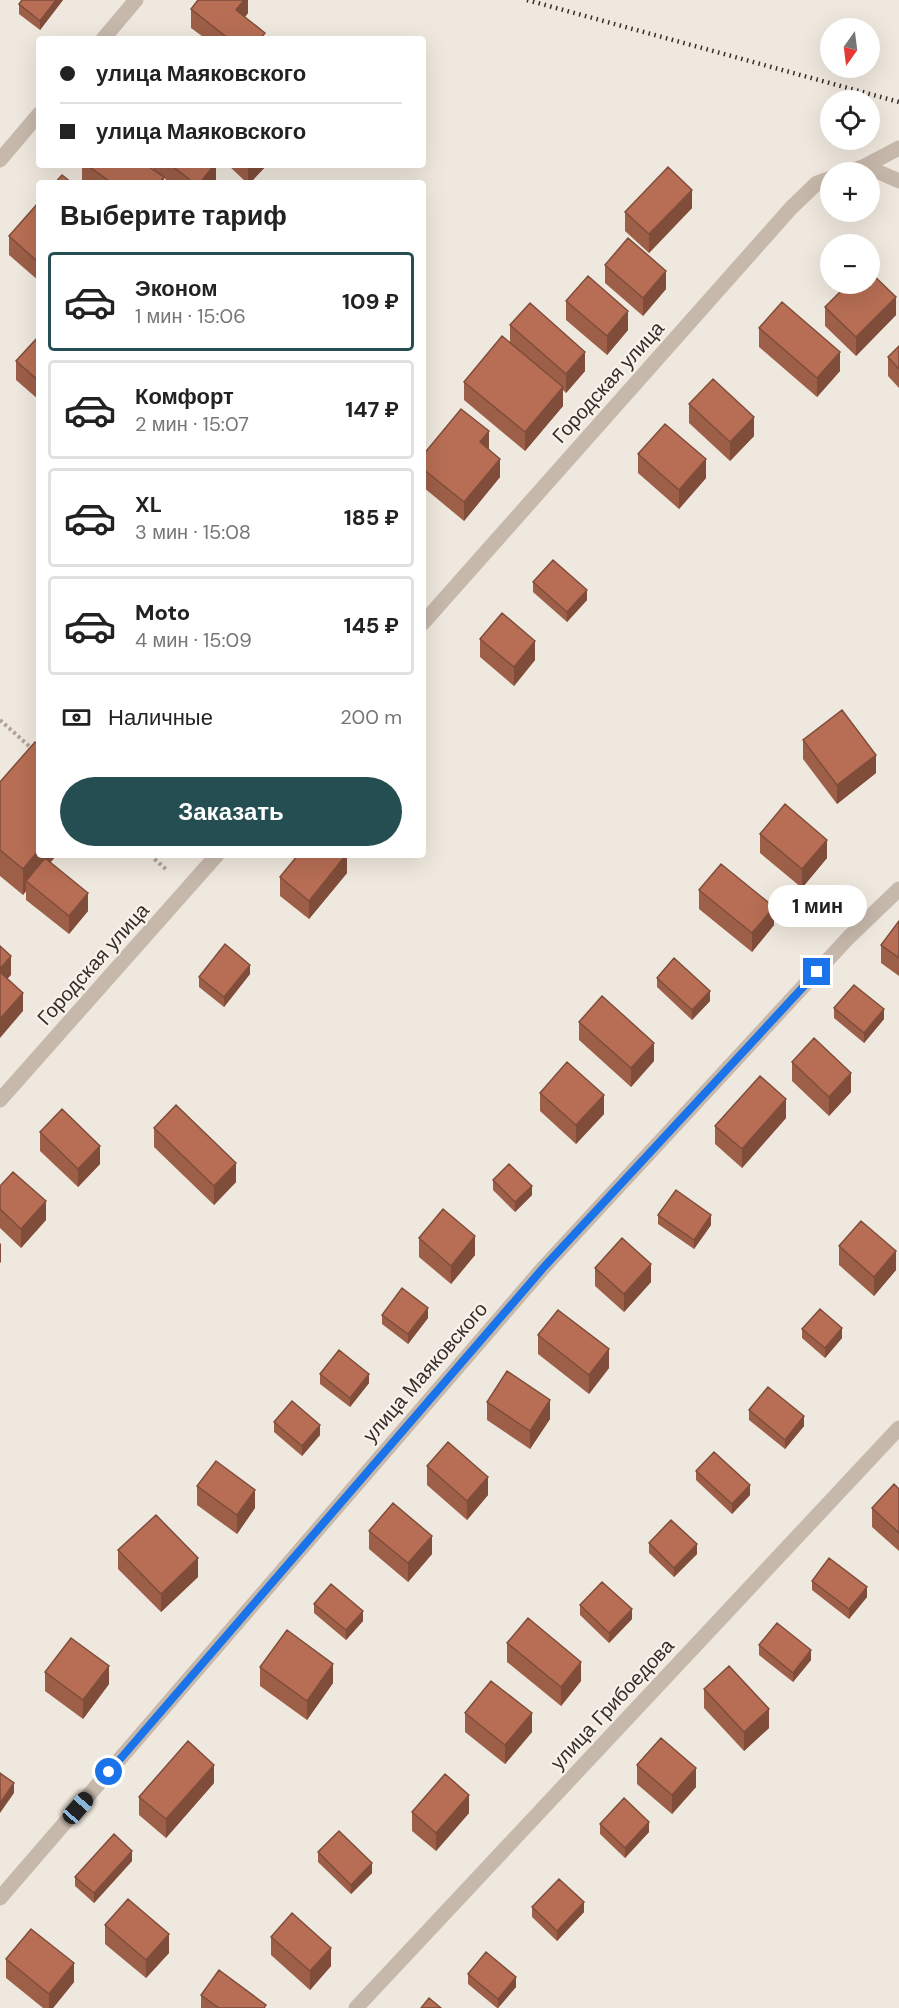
<!DOCTYPE html>
<html lang="ru">
<head>
<meta charset="utf-8">
<style>
  :root { --surface:#fff; --page:#f2f2f2; --text:#222; --muted:#767676; --line:#e0e0e0; --accent:#244e52 }
  body { margin:0; font-family:"DM Sans",sans-serif; background:var(--page); color:var(--text); height:100vh; display:flex; flex-direction:column; font-size:22px; white-space:nowrap }
  * { box-sizing:border-box; margin:0 }
  p { font-size:20px; color:var(--muted) }
  .icon { flex:none; width:33px; height:33px; fill:none; stroke:currentColor; stroke-width:2; stroke-linecap:round; stroke-linejoin:round }
  .map { position:relative; flex:1; overflow:hidden }
  .drawer { position:absolute; left:36px; top:180px; width:390px; height:678px; display:flex; flex-direction:column; background:var(--surface); border-radius:6px; box-shadow:0 6px 24px #0002 }
  .drawer>* { flex:none }
  .banner { position:absolute; left:36px; top:36px; width:390px; height:132px; border-radius:6px; box-shadow:0 6px 24px #0002; display:grid; align-content:center; height:132px; padding:0 24px; background:var(--surface) }
  .needle { width:39px; rotate:194deg }
  .controls { position:absolute; left:820px; top:18px; display:grid; gap:12px }
  .controls a { display:grid; place-items:center; width:60px; height:60px; border-radius:50%; background:var(--surface); box-shadow:0 6px 24px #0002; font-size:30px }
  .end { position:absolute; width:27px; height:27px; margin:-14px; border:8px solid #1a73e8; background:#fff; box-shadow:0 0 0 3px #fff }
  .from { border-radius:50% }
  .bubble { position:absolute; height:42px; border-radius:21px; background:var(--surface); box-shadow:0 6px 24px #0002; font-size:20px; font-weight:700; line-height:42px; text-align:center }
  .car { position:absolute; width:18px; height:36px; margin:-18px -9px; border-radius:8px; box-shadow:0 0 4px 2px #0007; background:linear-gradient(#222 24%,#8ab4d8 0 40%,#222 0 76%,#8ab4d8 0 86%,#222 0) }
  .banner b { display:flex; align-items:center; gap:21px; height:57px; font-size:22px }
  .banner b+b { border-top:2px solid var(--line) }
  .banner i { width:15px; height:15px; background:var(--text) }
  ul { padding:0; list-style:none }
  li { display:flex; align-items:center; gap:18px; height:99px; margin:0 12px 9px; padding:0 12px; border:3px solid var(--line); border-radius:6px }
  li div { flex:1 }
  li b { display:block; font-size:22px }
  li em { font-style:normal; font-weight:700 }
  li.current { border-color:var(--accent) }
  li>.icon { width:54px; height:54px; stroke-width:1.5 }
  h2 { padding:0 24px; font-size:27px; line-height:72px }
  .pay { display:flex; align-items:center; gap:15px; height:66px; padding:0 24px; font-size:22px }
  .pay p { margin-inline-start:auto }
  .action { display:flex; gap:12px; margin-top:auto; padding:12px 24px }
  .action a { flex:1; height:69px; border-radius:36px; background:var(--accent); color:#fff; font-size:24px; font-weight:700; line-height:69px; text-align:center }
  .map>svg:first-child { display:block }
  .lines { fill:none; stroke-linecap:round; stroke-linejoin:round }
  .path { stroke:#b2a296; stroke-width:4; stroke-dasharray:3 3; stroke-linecap:butt }
  .minor { stroke:#c6b8ab; stroke-width:15 }
  .rail { stroke:#352d2a; stroke-width:4.5; stroke-dasharray:1.5 4.5; stroke-linecap:butt }
  .wall { fill:#9d5f48 }
  .shaded-wall { fill:#804d3b }
  .building { fill:#b76e54; stroke:#804d3b; stroke-width:1.5 }
  .route { stroke:#1a73e8; stroke-width:8 }
  .labels { text-anchor:middle; dominant-baseline:central; stroke-width:4.5; stroke-linejoin:round; paint-order:stroke }
  .street-label { font-size:20px; fill:#352d2a; stroke:#f8f2ea }
</style>
</head>
<body>
<div class="map">
<svg width="899" height="2008" viewBox="0 0 899 2008">
  <rect width="100%" height="100%" fill="#efe8de"/>
  <g class="lines">
    <path class="path" d="M0,720l39,35
      M150,855l18,16"/>
    <path class="minor" d="M103,39l33,-39
      M0,160l39,-46
      M865,166l34,15
      M847,172l18,-6 34,-18
      M423,623l368,-415 26,-25 14,-5
      M0,1100l217,-245
      M0,1898l544,-631 305,-330 50,-48
      M356,2008l543,-580"/>
    <path class="rail" d="M527,0l372,102"/>
  </g>
  <path class="wall" d="M63,0l-23,30 -21,-16v-10z
    M248,0v13l-3,4 20,22h-59l-15,-11v-19z
    M82,165h64l7,4v-4h63v15l-2,3h-44l-6,-5v5h-78l-4,-3z
    M228,165h39l-17,18h-3z
    M39,202v79l-30,-26v-19z
    M692,208l-43,45 -24,-22v-19z
    M605,265l61,24 -23,27 -38,-33z
    M566,301l62,29 -21,25 -41,-35z
    M825,307l71,8 -40,41 -31,-30z
    M510,325l75,46 -19,22 -3,-3v16l-38,45 -61,-51v-18l46,-39z
    M759,328l81,43 -23,26 -58,-50z
    M39,336v64l-23,-20v-19z
    M899,346v42l-11,-12v-19z
    M689,404l65,32 -24,25 -41,-38z
    M489,449l11,28 -36,44 -41,-34v-32z
    M638,454l68,24 -27,31 -41,-36z
    M533,582l54,18 -20,22 -34,-30z
    M480,639l55,21 -21,26 -34,-29z
    M803,740l73,33 -39,31 -34,-45z
    M0,782l50,81 38,48 -19,23 -43,-34v-9l-3,4 -23,-19z
    M760,834l67,24 -25,30 -42,-35z
    M347,855v18l-38,46 -29,-23v-19z
    M699,890l75,35 -22,27 -53,-43z
    M899,921v55l-18,-13v-18z
    M250,974l-26,33 -25,-20v-10z
    M657,978l53,23 -18,19 -35,-33z
    M834,1008l50,11 -20,24 -30,-25z
    M579,1022l75,39 -23,26 -52,-47z
    M792,1062l59,30 -22,24 -37,-35z
    M540,1093l64,21 -28,30 -36,-33z
    M786,1118l-44,50 -27,-24v-18z
    M154,1128l82,54 -22,23 -60,-58z
    M40,1132l60,32 -22,23 -38,-36z
    M493,1180l39,15 -17,17 -22,-22z
    M0,1186l46,34 -25,28 -21,-20z
    M658,1215l53,10 -17,24 -36,-25z
    M419,1238l56,17 -24,29 -32,-27z
    M839,1246l57,24 -22,26 -35,-31z
    M595,1268l56,14 -27,30 -29,-26z
    M382,1315l46,3 -20,26 -26,-20z
    M802,1329l40,9 -17,20 -23,-20z
    M538,1335l71,33 -20,26 -51,-40z
    M320,1374l49,9 -19,24 -30,-23z
    M487,1402l63,17 -20,30 -43,-29z
    M749,1410l55,16 -19,23 -36,-29z
    M274,1422l46,13 -18,21 -28,-24z
    M427,1466l61,29 -21,25 -40,-35z
    M696,1471l54,24 -18,19 -36,-34z
    M197,1486l58,22 -18,26 -40,-29z
    M899,1489v62l-27,-24v-19z
    M369,1531l63,23 -24,28 -39,-33z
    M649,1543l48,11 -23,23 -25,-24z
    M118,1550l80,27 -37,35 -43,-43z
    M812,1581l55,16 -18,22 -37,-29z
    M314,1604l49,17 -17,19 -32,-27z
    M580,1605l52,14 -23,24 -29,-28z
    M507,1643l74,38 -20,25 -54,-44z
    M759,1645l52,15 -18,22 -34,-27z
    M260,1667l73,16 -26,37 -47,-34z
    M45,1672l64,12 -26,35 -38,-28z
    M704,1689l65,39 -25,23 -40,-43z
    M465,1713l67,19 -27,32 -40,-32z
    M637,1765l59,22 -24,27 -35,-30z
    M214,1783l-48,55 -27,-23v-18z
    M412,1812l57,1 -33,38 -24,-20z
    M600,1824l49,8 -24,26 -25,-24z
    M318,1852l54,21 -21,21 -33,-32z
    M132,1861l-38,42 -19,-17v-9z
    M532,1907l52,5 -27,29 -25,-24z
    M105,1925l64,28 -23,25 -41,-34z
    M271,1937l60,29 -21,24 -39,-35z
    M6,1959l68,23 -21,26h-10l-37,-30z
    M468,1974l48,13 -18,21h-1l-29,-24z
    M201,1995l65,13h-65z"/>
  <path class="shaded-wall" d="M56,0h7l-23,30v-9z
    M244,0h4v13l-12,16v-19z
    M214,165h2v15l-2,3h-14z
    M249,165h18l-17,18h-2v-17z
    M692,190v18l-43,45v-19z
    M666,271v18l-23,27v-18z
    M896,297v18l-40,41v-19z
    M628,311v19l-21,25v-19z
    M585,352v19l-19,22v-19z
    M840,352v19l-23,26v-19z
    M563,387v19l-38,45v-19z
    M754,417v19l-24,25v-19z
    M489,431v19l-9,-8z
    M500,459v18l-36,44v-19z
    M706,459v19l-27,31v-19z
    M587,590v10l-20,22v-10z
    M535,641v19l-21,26v-19z
    M876,755v18l-39,31v-19z
    M827,840v18l-25,30v-19z
    M39,850v5h18l-26,30 -5,-4v10l-3,4v-26z
    M346,855h1v18l-38,46v-18z
    M88,893v18l-19,23v-18z
    M774,907v18l-22,27v-19z
    M11,956v19l-11,12v-18z
    M250,965v9l-26,33v-10z
    M710,991v10l-18,19v-10z
    M23,993v18l-23,27v-19z
    M884,1009v10l-20,24v-10z
    M654,1043v18l-23,26v-19z
    M851,1073v19l-22,24v-19z
    M604,1095v19l-28,30v-19z
    M786,1099v19l-44,50v-19z
    M100,1146v18l-22,23v-18z
    M236,1163v19l-22,23v-19z
    M532,1186v9l-17,17v-10z
    M46,1201v19l-25,28v-19z
    M711,1215v10l-17,24v-9z
    M475,1236v19l-24,29v-18z
    M1,1243v19l-1,1v-19z
    M896,1251v19l-22,26v-19z
    M651,1264v18l-27,30v-18z
    M428,1308v10l-20,26v-10z
    M842,1328v10l-17,20v-10z
    M609,1349v19l-20,26v-19z
    M369,1374v9l-19,24v-9z
    M550,1400v19l-20,30v-18z
    M804,1416v10l-19,23v-9z
    M320,1425v10l-18,21v-10z
    M488,1477v18l-21,25v-19z
    M750,1485v10l-18,19v-10z
    M255,1490v18l-18,26v-19z
    M432,1536v18l-24,28v-19z
    M697,1544v10l-23,23v-9z
    M198,1558v19l-37,35v-18z
    M867,1587v10l-18,22v-10z
    M632,1609v10l-23,24v-10z
    M363,1611v10l-17,19v-10z
    M811,1650v10l-18,22v-9z
    M581,1662v19l-20,25v-19z
    M333,1664v19l-26,37v-19z
    M109,1666v18l-26,35v-19z
    M769,1709v19l-25,23v-19z
    M532,1713v19l-27,32v-19z
    M214,1765v18l-48,55v-19z
    M696,1768v19l-24,27v-19z
    M14,1783v10l-14,20v-10z
    M469,1795v18l-33,38v-18z
    M649,1822v10l-24,26v-10z
    M132,1851v10l-38,42v-10z
    M372,1863v10l-21,21v-9z
    M584,1902v10l-27,29v-10z
    M169,1934v19l-23,25v-18z
    M331,1948v18l-21,24v-19z
    M74,1963v19l-21,26h-4v-14z
    M516,1977v10l-18,21v-9z"/>
  <path class="building" d="M22,0h34l-16,21 -21,-17z
    M198,0h46l-8,10 29,23 -5,6h-31l-38,-30z
    M87,165h59l18,12 -5,6h-47z
    M171,165h43l-14,18h-6z
    M668,167l24,23 -43,44 -24,-22z
    M62,175l10,8h-17z
    M39,202v61l-30,-27z
    M628,238l38,33 -23,27 -38,-33z
    M870,272l26,25 -40,40 -31,-30 23,-23h22z
    M588,276l40,35 -21,25 -41,-35z
    M782,302l58,50 -23,26 -58,-50z
    M530,303l55,49 -19,22 -56,-49z
    M39,336v45l-23,-20z
    M502,336l61,51 -38,45 -61,-50z
    M899,346v23l-11,-12z
    M713,379l41,38 -24,25 -41,-38z
    M461,409l28,22 -9,11 20,17 -36,43 -41,-33v-14z
    M665,424l41,35 -27,31 -41,-36z
    M553,560l34,30 -20,22 -34,-30z
    M502,613l33,28 -21,26 -34,-28z
    M842,710l34,45 -39,30 -34,-45z
    M35,742l4,3v105l-16,19 -23,-19v-68z
    M785,804l42,36 -25,29 -42,-35z
    M298,855h48l-37,46 -29,-24z
    M45,858l43,35 -19,23 -43,-35z
    M721,864l53,43 -22,26 -53,-43z
    M899,921v37l-18,-13z
    M225,944l25,21 -26,32 -25,-20z
    M0,946l11,10 -11,13z
    M674,958l36,33 -18,19 -35,-32z
    M0,972l23,21 -23,26z
    M854,985l30,24 -20,24 -30,-25z
    M602,996l52,47 -23,25 -52,-46z
    M814,1038l37,35 -22,24 -37,-35z
    M567,1062l37,33 -28,30 -36,-32z
    M760,1076l26,23 -44,50 -27,-23z
    M176,1105l60,58 -22,23 -60,-58z
    M62,1109l38,37 -22,23 -38,-37z
    M509,1164l23,22 -17,16 -22,-22z
    M13,1172l33,29 -25,28 -21,-20v-23z
    M676,1190l35,25 -17,25 -36,-25z
    M443,1209l32,27 -24,30 -32,-28z
    M861,1221l35,30 -22,26 -35,-31z
    M622,1238l29,26 -27,30 -29,-26z
    M402,1288l26,20 -20,26 -26,-19z
    M820,1309l22,19 -17,20 -23,-19z
    M558,1310l51,39 -20,26 -51,-40z
    M339,1350l30,24 -19,24 -30,-24z
    M507,1371l43,29 -20,31 -43,-29z
    M768,1387l36,29 -19,24 -36,-30z
    M292,1401l28,24 -18,21 -28,-24z
    M448,1442l40,35 -21,24 -40,-35z
    M714,1452l36,33 -18,19 -36,-33z
    M216,1461l39,29 -18,25 -40,-29z
    M894,1484l5,5v44l-27,-25z
    M393,1503l39,33 -24,27 -39,-32z
    M156,1515l42,43 -37,36 -43,-44z
    M671,1520l26,24 -23,24 -25,-25z
    M829,1558l38,29 -18,22 -37,-28z
    M602,1582l30,27 -23,24 -29,-28z
    M331,1584l32,27 -17,19 -32,-26z
    M528,1618l53,44 -20,25 -54,-44z
    M777,1623l34,27 -18,23 -34,-28z
    M287,1630l46,34 -26,37 -47,-34z
    M71,1638l38,28 -26,34 -38,-28z
    M729,1666l40,43 -25,23 -40,-43z
    M491,1681l41,32 -27,32 -40,-32z
    M661,1738l35,30 -24,27 -35,-30z
    M188,1741l26,24 -48,54 -27,-22z
    M0,1773l14,10 -14,20z
    M445,1774l24,21 -33,38 -24,-21z
    M624,1798l25,24 -24,26 -25,-24z
    M339,1831l33,32 -21,22 -33,-33z
    M114,1834l18,17 -38,42 -19,-16z
    M559,1879l25,23 -27,29 -25,-24z
    M128,1899l41,35 -23,26 -41,-35z
    M292,1913l39,35 -21,23 -39,-34z
    M31,1929l43,34 -25,31 -43,-35z
    M486,1952l30,25 -18,22 -30,-25z
    M219,1970l47,35 -2,3h-45l-18,-13z
    M429,1998l12,10h-20z"/>
  <g class="lines">
    <path class="route" d="M109,1772l435,-505 273,-295"/>
  </g>
  <g class="labels">
    <g class="street-label">
      <text transform="translate(608 382) rotate(-48)">Городская улица</text>
      <text transform="translate(93 964) rotate(-48)">Городская улица</text>
      <text transform="translate(425 1372) rotate(-49)">улица Маяковского</text>
      <text transform="translate(612 1704) rotate(-47)">улица Грибоедова</text>
    </g>
  </g>
</svg>
<div class="controls">
<a><svg class="needle" viewBox="-14 -14 28 28"><path d="M0-13l5 13h-10z" fill="#e53935"/><path d="M0 13l5-13h-10z" fill="#767676"/></svg></a>
<a><svg class="icon" aria-label="locate" viewBox="0 0 24 24"><circle cx="12" cy="12" r="6"/><path d="M12 2v4M12 18v4M2 12h4M18 12h4"/></svg></a>
<a>+</a>
<a>−</a>
</div>
<i class="end from" style="left:109px;top:1772px"></i>
<i class="end" style="left:817px;top:972px"></i>
<div class="bubble" style="left:768px;top:885px;width:99px">1 мин</div>
<i class="car" style="left:78px;top:1808px;rotate:41deg"></i>
<div class="banner">
<b><i class="from"></i>улица Маяковского</b>
<b><i></i>улица Маяковского</b>
</div>
<section class="drawer">
<h2>Выберите тариф</h2>
<ul>
<li class="current"><svg class="icon" aria-label="car" viewBox="0 0 24 24"><path d="M5 17H2v-5l4-1 3-4h7l3 4 3 1v5h-3M9 17h6M6 11h13"/><circle cx="7" cy="17" r="2"/><circle cx="17" cy="17" r="2"/></svg><div><b>Эконом</b><p>1 мин · 15:06</p></div><em>109 ₽</em></li>
<li><svg class="icon" aria-label="car" viewBox="0 0 24 24"><path d="M5 17H2v-5l4-1 3-4h7l3 4 3 1v5h-3M9 17h6M6 11h13"/><circle cx="7" cy="17" r="2"/><circle cx="17" cy="17" r="2"/></svg><div><b>Комфорт</b><p>2 мин · 15:07</p></div><em>147 ₽</em></li>
<li><svg class="icon" aria-label="car" viewBox="0 0 24 24"><path d="M5 17H2v-5l4-1 3-4h7l3 4 3 1v5h-3M9 17h6M6 11h13"/><circle cx="7" cy="17" r="2"/><circle cx="17" cy="17" r="2"/></svg><div><b>XL</b><p>3 мин · 15:08</p></div><em>185 ₽</em></li>
<li><svg class="icon" aria-label="car" viewBox="0 0 24 24"><path d="M5 17H2v-5l4-1 3-4h7l3 4 3 1v5h-3M9 17h6M6 11h13"/><circle cx="7" cy="17" r="2"/><circle cx="17" cy="17" r="2"/></svg><div><b>Moto</b><p>4 мин · 15:09</p></div><em>145 ₽</em></li>
</ul>
<div class="pay"><svg class="icon" aria-label="cash" viewBox="0 0 24 24"><path d="M3 7h18v10H3z"/><circle cx="12" cy="12" r="2"/></svg>Наличные<p>200 m</p></div>
<div class="action"><a>Заказать</a></div>
</section>
</div>
</body>
</html>
